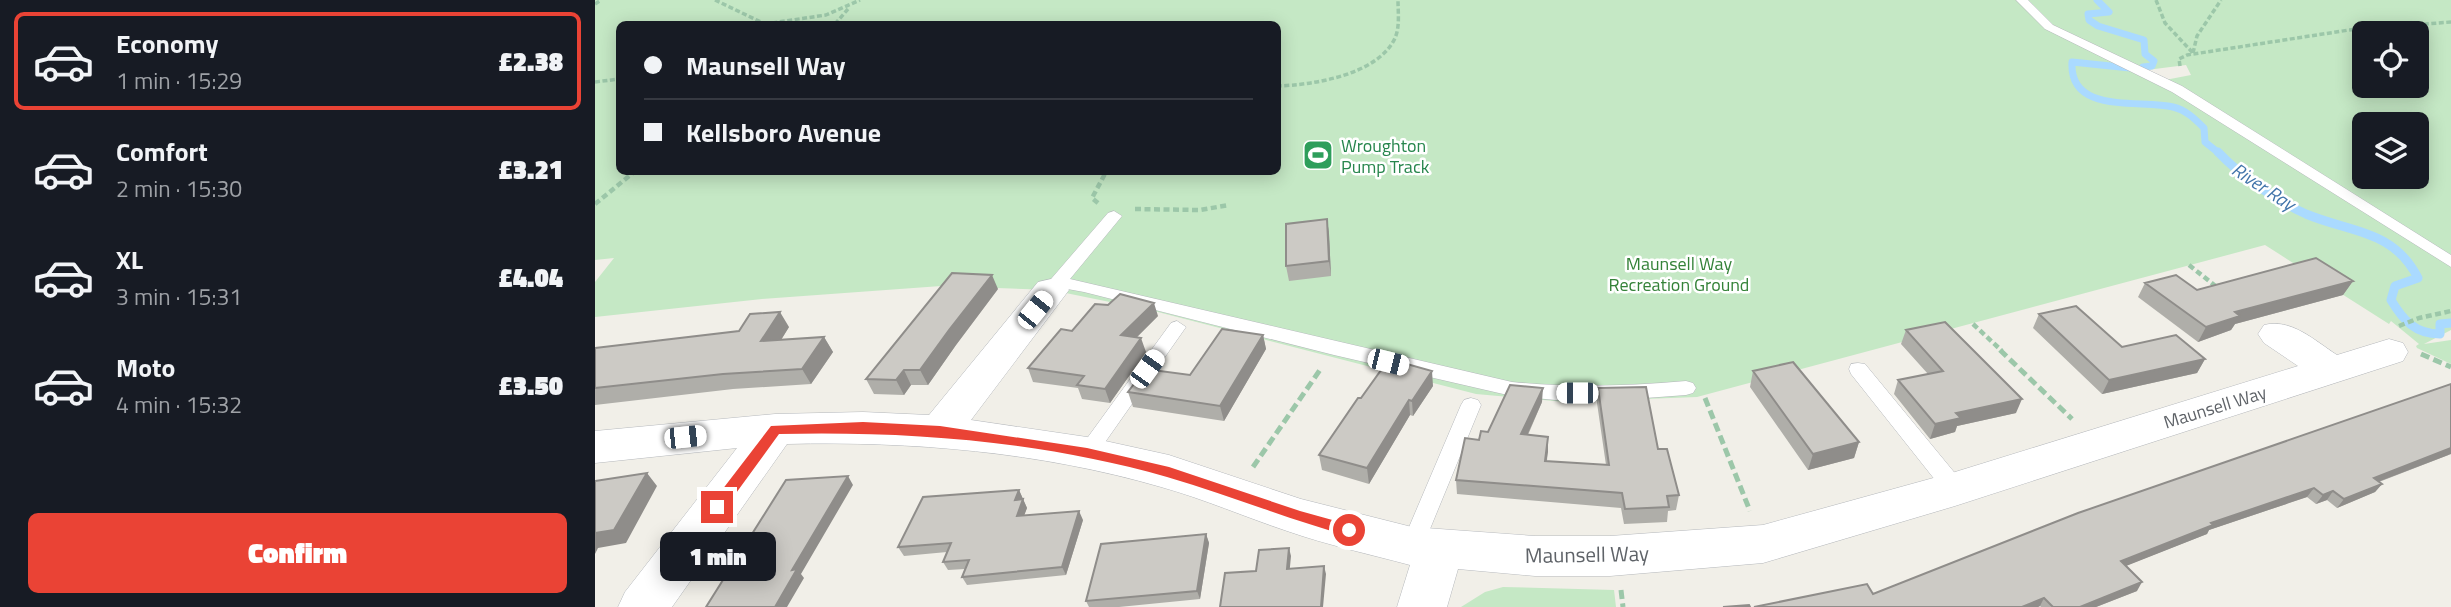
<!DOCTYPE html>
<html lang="en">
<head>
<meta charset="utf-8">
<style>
  :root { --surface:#171b24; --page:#242831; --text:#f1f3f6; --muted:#9ea1a6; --line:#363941; --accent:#ea4335 }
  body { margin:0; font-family:"Titillium Web",sans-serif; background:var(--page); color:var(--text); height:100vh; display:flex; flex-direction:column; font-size:26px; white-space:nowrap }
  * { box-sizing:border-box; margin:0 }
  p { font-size:23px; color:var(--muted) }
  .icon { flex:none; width:38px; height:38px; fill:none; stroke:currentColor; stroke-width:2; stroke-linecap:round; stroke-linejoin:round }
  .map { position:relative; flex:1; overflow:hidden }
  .details { display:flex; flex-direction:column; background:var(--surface); width:595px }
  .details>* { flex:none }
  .banner { position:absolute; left:21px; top:21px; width:665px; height:154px; border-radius:10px; box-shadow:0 4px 18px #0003; display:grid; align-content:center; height:154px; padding:0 28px; background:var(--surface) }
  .controls { position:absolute; left:1757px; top:21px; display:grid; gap:14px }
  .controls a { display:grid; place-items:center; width:77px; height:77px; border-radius:10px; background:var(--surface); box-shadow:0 4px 18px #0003; font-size:35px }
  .end { position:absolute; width:32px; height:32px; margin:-16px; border:9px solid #ea4335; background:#fff; box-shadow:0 0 0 4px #fff }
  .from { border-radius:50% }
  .bubble { position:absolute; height:49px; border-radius:10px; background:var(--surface); box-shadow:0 4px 18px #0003; font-size:23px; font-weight:800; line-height:49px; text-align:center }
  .car { position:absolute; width:21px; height:42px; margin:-21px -10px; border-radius:9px; box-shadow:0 0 5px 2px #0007; background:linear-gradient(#fff 24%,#345 0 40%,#fff 0 76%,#345 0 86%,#fff 0) }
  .banner b { display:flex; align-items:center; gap:24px; height:66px; font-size:26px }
  .banner b+b { border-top:2px solid var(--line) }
  .banner i { width:18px; height:18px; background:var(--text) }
  ul { padding:12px 0 0; list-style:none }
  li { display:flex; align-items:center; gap:21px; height:98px; margin:0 14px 10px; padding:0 14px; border:4px solid transparent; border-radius:10px }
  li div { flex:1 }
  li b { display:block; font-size:26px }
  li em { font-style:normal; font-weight:800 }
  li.on { border-color:var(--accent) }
  li>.icon { width:63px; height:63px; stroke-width:1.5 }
  .primary-button { display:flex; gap:14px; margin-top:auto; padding:14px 28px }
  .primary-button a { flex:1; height:80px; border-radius:10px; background:var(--accent); color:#fff; font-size:28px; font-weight:800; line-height:80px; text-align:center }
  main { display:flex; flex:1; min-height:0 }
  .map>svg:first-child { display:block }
  .green { fill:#c5e8c5; fill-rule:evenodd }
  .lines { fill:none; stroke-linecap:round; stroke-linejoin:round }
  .stream-far1 { stroke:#aadaff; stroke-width:7 }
  .stream { stroke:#aadaff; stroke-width:9 }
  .lane-casing { stroke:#b5b8bc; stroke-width:1 }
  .street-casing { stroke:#b5b8bc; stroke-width:1 }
  .path-far2 { stroke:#9cc7a9; stroke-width:3.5; stroke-dasharray:5 2.5; stroke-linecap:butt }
  .path-far1 { stroke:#9cc7a9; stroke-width:4.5; stroke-dasharray:6 3.5; stroke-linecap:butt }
  .path { stroke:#9cc7a9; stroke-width:5; stroke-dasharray:9 4.5; stroke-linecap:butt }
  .lane { fill:#fff; fill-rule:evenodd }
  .street { fill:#fff; fill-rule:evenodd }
  .wall { fill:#afaea9 }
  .shaded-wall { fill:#8f8d8a }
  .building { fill:#cccac5; stroke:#8f8d8a; stroke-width:2 }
  .route { fill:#ea4335 }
  .labels { text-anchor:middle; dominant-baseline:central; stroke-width:5; stroke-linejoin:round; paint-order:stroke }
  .leisure-label { font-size:18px; fill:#27864d; stroke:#fff; text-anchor:start }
  .park-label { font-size:18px; fill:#348238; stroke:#fff }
  .street-label { font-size:18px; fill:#5f6368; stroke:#fff }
  .water-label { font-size:19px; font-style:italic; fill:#4174aa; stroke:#fff }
  .near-street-label { font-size:21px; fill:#5f6368; stroke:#fff }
</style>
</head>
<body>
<main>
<section class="details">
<ul>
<li class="on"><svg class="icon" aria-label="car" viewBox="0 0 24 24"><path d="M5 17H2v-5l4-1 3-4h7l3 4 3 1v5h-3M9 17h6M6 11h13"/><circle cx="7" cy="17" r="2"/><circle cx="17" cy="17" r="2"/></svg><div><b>Economy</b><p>1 min · 15:29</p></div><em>£2.38</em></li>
<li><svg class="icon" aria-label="car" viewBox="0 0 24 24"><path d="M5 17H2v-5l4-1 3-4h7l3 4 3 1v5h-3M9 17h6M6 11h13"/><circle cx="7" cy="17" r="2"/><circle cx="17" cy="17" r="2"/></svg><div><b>Comfort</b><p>2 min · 15:30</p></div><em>£3.21</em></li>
<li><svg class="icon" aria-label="car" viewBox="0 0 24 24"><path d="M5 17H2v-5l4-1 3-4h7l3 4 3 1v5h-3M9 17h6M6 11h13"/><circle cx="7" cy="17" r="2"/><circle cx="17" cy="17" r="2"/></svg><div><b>XL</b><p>3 min · 15:31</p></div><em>£4.04</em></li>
<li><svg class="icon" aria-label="car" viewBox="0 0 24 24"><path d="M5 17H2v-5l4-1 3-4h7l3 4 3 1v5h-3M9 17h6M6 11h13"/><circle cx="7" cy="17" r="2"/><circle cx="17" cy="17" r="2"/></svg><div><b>Moto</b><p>4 min · 15:32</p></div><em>£3.50</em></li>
</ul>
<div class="primary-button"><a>Confirm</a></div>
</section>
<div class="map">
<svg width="1856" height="607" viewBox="0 0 1856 607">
  <rect width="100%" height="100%" fill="#f1efe8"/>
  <path class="green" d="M0,0h1856v256l-286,-176 26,-5 -5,-10 -47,6 312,195v64l-27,14 27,-4v24l-34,-16 -1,-2 3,-2 -28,-23 -2,3 -124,-79 -568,152 -132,5 -89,-8 -322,-83 -103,-21 -110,-4 -179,13 -167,18v-35l19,-24 -19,2zM24,24h658v148h-658zM1769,33h53v53h-53zM1769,124h53v53h-53z
    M908,587l111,3 2,17h-155l24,-15z"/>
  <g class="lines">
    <path class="stream-far1" d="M1502,0l12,12 -21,2 1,6 9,6 46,14 1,14 9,7 -2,5 -9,1
      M1535,68l-58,-6c-3,53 69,37 101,45 13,3 22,12 31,21l1,14 15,12"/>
    <path class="stream" d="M1623,152c23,24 57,48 88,62 45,19 87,15 112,64l-23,8 -4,14c12,20 24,34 49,34v-10l11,-1"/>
    <g class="lane-casing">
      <path id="lane" d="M1421,0h12l25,25 129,61 269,169v12l-279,-175 -127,-63z
        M519,211l8,5 -52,63 442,103c59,6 115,4 174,-1l7,2 3,5 -3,5 -7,2 -68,5h-62l-44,-4 -178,-41 -250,-63 -22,-4 -5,6h-12l-3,-4 3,-4 63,-73z
        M582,321l9,6 -92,131 -7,3 -7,-3 -3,-5 3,-5 91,-125z
        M1263,363l7,1 98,119 3,6 -3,6 -8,2 -8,-2 -96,-121 -2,-5 2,-5z
        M876,398l7,2 3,5 -58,141 -3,7 -8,2 -8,-2 -3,-7 60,-141 3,-5z"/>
    </g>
    <g class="street-casing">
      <path id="street" d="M456,279l13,3 5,8 -98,130 116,17 82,18 132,44 111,28 123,9h75l153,-11 192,-53 343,-106 -34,-23 -6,-9 6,-9c27,-7 50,15 73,30l52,-16 14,4 5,9 -5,9 -448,145 -192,57 -153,13h-75l-77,-7 -11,38h-50l13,-42c-41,-11 -83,-20 -123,-34 -42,-14 -83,-32 -126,-44 -121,-35 -249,-46 -374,-43l-115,163h-54l7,-15 112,-144 -142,15v-32l180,-17 88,-2 66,3 109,-133z"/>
    </g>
    <path class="path-far2" d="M120,0l50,24
      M1561,0l9,23 28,30
      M0,4l6,-4
      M170,24l61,-9 34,-15
      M240,24l13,-15
      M1598,53l4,-17 24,-36
      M1585,66l-1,-7 8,-4 162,-25 102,-8
      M0,82l24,-3
      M682,86c36,-1 101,-11 118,-48 5,-11 3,-26 3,-38"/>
    <path class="path-far1" d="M503,203l-6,-5 14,-26
      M0,204l39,-32
      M540,209l65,1 29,-5
      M1594,265l29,23
      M1378,324l29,27
      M1804,326l20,-8 32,-7"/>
    <path class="path" d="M1405,350l72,69
      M1826,354l30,13
      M1110,398l45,113
      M658,467l69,-100
      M1026,590l2,17"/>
    <use href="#lane" class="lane"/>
    <use href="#street" class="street"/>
  </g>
  <path class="wall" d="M732,219l2,15 2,42 -42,5 -3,-15z
    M1758,281l-10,14 -108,29 -4,6 -33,12 -60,-45 7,-14 52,7z
    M403,289l-42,56 -28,40h-17l-7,10 -30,-1 -8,-15z
    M1444,314l83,33 83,12 -8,14 -95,21 -69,-66z
    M563,316l-21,21 9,15 -36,51 -28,-4 -4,-11 -45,-6 -5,-14 44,-37z
    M194,327l-8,13 43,-3 9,15 -22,32 -78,5 -138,16v-57z
    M1311,330l110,83 -59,13 -2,6 -25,7 -36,-45 4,-14 30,-6 -27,-30z
    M668,335l3,14 -42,72 -91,-14 -5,-15 62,-17z
    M1158,371l106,71 -5,16 -46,12 -58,-83z
    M838,386l-20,30 -3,-1 -41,69 -47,-14 -3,-15 42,-57z
    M1003,388l60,61 21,46 -3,15 -8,1 -1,11 -43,2 -3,-16 -164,-14 -1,-14 23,-40 63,-38 -14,33 20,2 -1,25 59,3 -9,-62z
    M1856,454l-72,28 3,2 -7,8 -38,16 -10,-8 -11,4 -9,-7 -98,33 -2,4 -82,32 12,25 -41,16h-55l-1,-1 -2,1h-284l119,-13z
    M424,490l8,18 -3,7 59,5 -17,55 -99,10 -5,-8 3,-8 -17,1 -5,-8 4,-10 -43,4 -6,-9z
    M611,534l3,9 -9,56 -81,8h-30l-3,-6z"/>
  <path class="shaded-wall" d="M732,219l2,15 2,42 -2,-15z
    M397,275l6,14 -42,56 -28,40 -8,-15 29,-40z
    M1758,281l-10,14 -108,29 -4,6 -33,12 8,-15 29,-15z
    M559,303l4,13 -33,33 -4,-14z
    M185,312l9,15 -18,29 -10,-15z
    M668,335l3,14 -42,72 -4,-15z
    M229,337l9,15 -22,32 -9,-15z
    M546,338l5,14 -36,51 -5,-14z
    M1610,359l-8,14 -95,21 7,-14z
    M309,370l7,15 -7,10 -8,-15z
    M837,371l1,15 -20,30 -1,-15z
    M948,388l-1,14 -21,47v-15z
    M1427,399l-6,14 -59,13 -2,6 -25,7 5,-15 21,-11z
    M814,400l1,15 -41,69 -2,-16z
    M953,437v15l-4,24 1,-15z
    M1264,442l-5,16 -46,12 5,-16z
    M1856,448v6l-84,32 7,-8z
    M52,473l10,13 -31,57 -28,5 -3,6v-21z
    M253,476l5,9 -52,89 3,4 -17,29h-12l17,-37z
    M1787,484l-7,8 -38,16 7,-9z
    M1719,488l-7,9 -98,33 -2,4 -91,36 5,-9 90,-38z
    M424,490l4,9 -4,9 -4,-8z
    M1738,491l-6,9 -11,4 7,-9z
    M428,499l4,9 -6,16 -4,-8z
    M484,511l4,9 -17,55 -4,-8z
    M611,534l3,9 -9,56 -3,-8z
    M694,548l2,8 -2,21 -2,-8z
    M729,566l2,8 -3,33h-2z
    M1547,582l-5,9 -41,16h-16z
    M1449,598l-4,8 -2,1h-16z"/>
  <path class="building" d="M732,219l2,42 -43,5v-42z
    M1721,258l37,23 -118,31 5,4 -34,11 -61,-44 31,-8 21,15z
    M357,273l40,2 -43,55 -29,40h-16l-8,10 -30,-1z
    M525,294l34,9 -33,32 20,3 -36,51 -28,-4 7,-9 -56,-8 33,-39 11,2 23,-27 13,1z
    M1481,306l46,41 54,-12 29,24 -96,21 -70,-66z
    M185,312l-19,29 63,-4 -22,32 -79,5 -128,14v-40l144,-17 11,-17z
    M1350,322l77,77 -66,14 5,5 -26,6 -37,-44 45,-9 -37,-41z
    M627,329l41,6 -43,71 -92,-14 17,-23 45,6z
    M794,359l43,12 -20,30 -3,-1 -42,68 -48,-13 39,-57h3z
    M1198,362l66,80 -46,12 -60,-83z
    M1856,384v64l-77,30 8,6 -38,15 -11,-8 -10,4 -9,-7 -103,35 2,2 -92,36 21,21 -62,25h-27l-9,-9 -22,9h-268l113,-23 6,10 205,-81z
    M915,385l33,3 -22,46 27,3 -3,24 64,4 -11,-77 48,-1 12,62h9l12,46 -12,1 2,11 -44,2 -3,-16 -166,-13 9,-42 14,2 2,-9 7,1z
    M52,473l-33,57 -19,3v-52z
    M253,476l-56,94 5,-1 -22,38h-69l80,-127z
    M424,490l-4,10 8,-1 -6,17 62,-5 -17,56 -100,10 7,-17 -26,2 8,-19 -53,4 25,-50z
    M611,534l-9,57 -111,10 15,-57z
    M694,548l-2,21 37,-3 -3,41h-101l5,-34 31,-2 3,-21z
    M1154,605l1,2h-27z"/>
  <path class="route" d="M268,422l77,4 147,22 82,19 131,44 54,15 2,4 -7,6c-62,-17 -120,-41 -182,-59 -126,-36 -258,-46 -388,-43l-56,77h-11v-8l59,-77z"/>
  <defs>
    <g id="stadium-square" transform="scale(1.575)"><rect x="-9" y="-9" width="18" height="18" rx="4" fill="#2e9e5b" stroke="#fff"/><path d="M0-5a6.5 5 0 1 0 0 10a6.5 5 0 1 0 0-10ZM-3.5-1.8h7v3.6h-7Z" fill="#fff"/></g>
  </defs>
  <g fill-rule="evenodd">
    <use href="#stadium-square" x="723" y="155"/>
  </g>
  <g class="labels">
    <g class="leisure-label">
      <text x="746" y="145">Wroughton<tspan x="746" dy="21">Pump Track</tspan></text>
    </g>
    <g class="park-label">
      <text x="1084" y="263">Maunsell Way<tspan x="1084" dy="21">Recreation Ground</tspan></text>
    </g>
    <g class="street-label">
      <text transform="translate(1620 407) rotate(-17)">Maunsell Way</text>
    </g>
    <g class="water-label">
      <text transform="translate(1669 186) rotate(33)">River Ray</text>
    </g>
    <g class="near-street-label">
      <text transform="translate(992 554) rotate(-1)">Maunsell Way</text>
    </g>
  </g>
</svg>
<div class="controls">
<a><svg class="icon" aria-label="locate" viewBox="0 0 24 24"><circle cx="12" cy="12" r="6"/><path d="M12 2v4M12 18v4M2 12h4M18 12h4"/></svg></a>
<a><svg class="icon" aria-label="layers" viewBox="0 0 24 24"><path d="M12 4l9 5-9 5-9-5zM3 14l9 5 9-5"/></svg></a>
</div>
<i class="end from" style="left:754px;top:530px"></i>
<i class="end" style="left:122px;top:507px"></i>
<div class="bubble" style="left:65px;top:532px;width:116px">1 min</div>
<i class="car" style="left:440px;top:310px;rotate:39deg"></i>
<i class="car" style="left:793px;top:362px;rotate:104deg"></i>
<i class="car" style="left:552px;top:369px;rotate:36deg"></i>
<i class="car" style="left:982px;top:393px;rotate:270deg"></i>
<i class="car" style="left:90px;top:437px;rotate:84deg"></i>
<div class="banner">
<b><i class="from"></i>Maunsell Way</b>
<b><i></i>Kellsboro Avenue</b>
</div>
</div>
</main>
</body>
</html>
